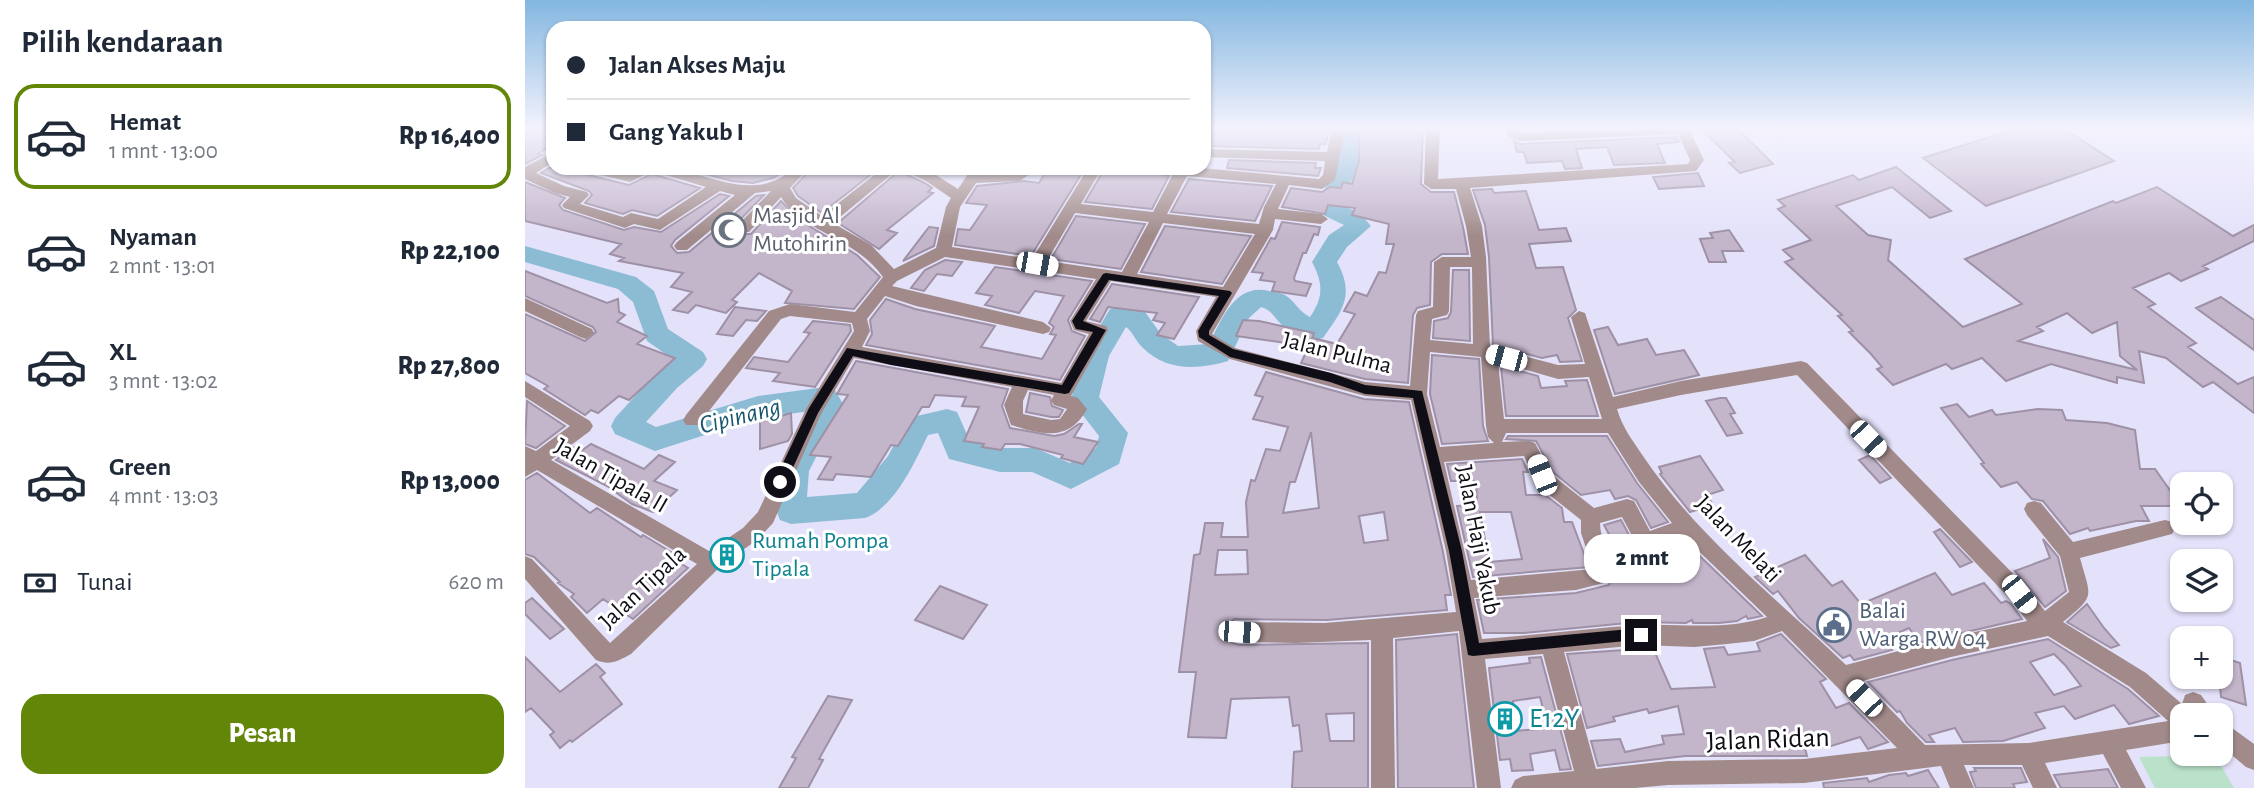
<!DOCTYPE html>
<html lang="id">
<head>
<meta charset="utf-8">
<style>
  :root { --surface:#fff; --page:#f6f6f7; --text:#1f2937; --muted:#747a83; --line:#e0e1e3; --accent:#628607 }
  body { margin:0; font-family:"Alegreya Sans",sans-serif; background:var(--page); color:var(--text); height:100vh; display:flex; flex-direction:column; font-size:26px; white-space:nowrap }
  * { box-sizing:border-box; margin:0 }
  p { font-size:23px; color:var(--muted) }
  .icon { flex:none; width:38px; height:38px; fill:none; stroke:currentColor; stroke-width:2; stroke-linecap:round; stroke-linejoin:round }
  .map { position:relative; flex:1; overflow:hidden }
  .panel { display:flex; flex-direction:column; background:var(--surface); width:525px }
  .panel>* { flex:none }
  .top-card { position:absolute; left:21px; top:21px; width:665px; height:154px; border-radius:21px; box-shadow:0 2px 5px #0004; display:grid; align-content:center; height:154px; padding:0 21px; background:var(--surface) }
  .buttons { position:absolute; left:1645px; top:472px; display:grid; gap:14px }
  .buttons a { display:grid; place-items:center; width:63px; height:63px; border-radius:14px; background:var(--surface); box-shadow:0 2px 5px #0004; font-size:35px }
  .end { position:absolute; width:32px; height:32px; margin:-16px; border:9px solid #0f0e16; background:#fff; box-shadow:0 0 0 4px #fff }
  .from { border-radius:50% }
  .bubble { position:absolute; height:49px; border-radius:21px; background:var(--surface); box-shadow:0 2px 5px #0004; font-size:23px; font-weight:800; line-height:49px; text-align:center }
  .car { position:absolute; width:21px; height:42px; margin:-21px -10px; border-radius:9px; box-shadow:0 0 5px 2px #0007; background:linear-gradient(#fff 24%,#345 0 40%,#fff 0 76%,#345 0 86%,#fff 0) }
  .top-card b { display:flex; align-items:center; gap:24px; height:66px; font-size:26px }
  .top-card b+b { border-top:2px solid var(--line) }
  .top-card i { width:18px; height:18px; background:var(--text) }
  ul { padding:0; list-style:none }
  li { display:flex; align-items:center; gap:21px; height:105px; margin:0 14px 10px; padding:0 7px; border:4px solid transparent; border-radius:21px }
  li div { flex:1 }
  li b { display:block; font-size:26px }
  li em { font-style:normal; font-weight:800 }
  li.active { border-color:var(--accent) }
  li>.icon { width:63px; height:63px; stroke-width:1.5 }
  h2 { padding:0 21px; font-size:32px; line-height:84px }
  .pay { display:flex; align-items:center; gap:18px; height:77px; padding:0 21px; font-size:26px }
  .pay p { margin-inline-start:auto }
  .button { display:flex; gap:14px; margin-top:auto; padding:14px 21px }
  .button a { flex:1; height:80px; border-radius:21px; background:var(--accent); color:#fff; font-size:28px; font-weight:800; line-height:80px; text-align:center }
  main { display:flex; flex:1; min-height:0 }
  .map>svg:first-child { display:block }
  .green { fill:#bae2cb }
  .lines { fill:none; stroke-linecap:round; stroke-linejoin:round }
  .river { fill:#8bbcd4; fill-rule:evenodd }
  .building { fill:#c3b5ca; stroke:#9e90a5; stroke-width:2; fill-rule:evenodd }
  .minor { fill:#a18a89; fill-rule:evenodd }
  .route { fill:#0f0e16 }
  .labels { text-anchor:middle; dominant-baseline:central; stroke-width:6; stroke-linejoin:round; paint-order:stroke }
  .worship-label { font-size:24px; fill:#5b616d; stroke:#fff; text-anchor:start }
  .street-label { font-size:24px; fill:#0f0e16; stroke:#fff }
  .culture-label { font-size:24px; fill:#0d838f; stroke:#fff; text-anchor:start }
  .service-label { font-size:24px; fill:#4e5e75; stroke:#fff; text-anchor:start }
  .water-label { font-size:26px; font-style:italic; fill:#18566f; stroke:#fff }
  .near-culture-label { font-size:28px; fill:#0d838f; stroke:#fff; text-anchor:start }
  .near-street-label { font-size:28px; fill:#0f0e16; stroke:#fff }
</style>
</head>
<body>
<main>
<section class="panel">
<h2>Pilih kendaraan</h2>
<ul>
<li class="active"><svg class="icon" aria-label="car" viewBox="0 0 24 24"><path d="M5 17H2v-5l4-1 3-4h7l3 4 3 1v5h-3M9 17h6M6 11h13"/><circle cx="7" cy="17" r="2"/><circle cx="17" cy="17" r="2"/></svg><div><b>Hemat</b><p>1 mnt · 13:00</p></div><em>Rp 16,400</em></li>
<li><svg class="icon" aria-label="car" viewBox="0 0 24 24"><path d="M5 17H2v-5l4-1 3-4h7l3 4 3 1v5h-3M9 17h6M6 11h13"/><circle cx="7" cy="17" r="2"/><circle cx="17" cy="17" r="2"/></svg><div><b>Nyaman</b><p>2 mnt · 13:01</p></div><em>Rp 22,100</em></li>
<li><svg class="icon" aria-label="car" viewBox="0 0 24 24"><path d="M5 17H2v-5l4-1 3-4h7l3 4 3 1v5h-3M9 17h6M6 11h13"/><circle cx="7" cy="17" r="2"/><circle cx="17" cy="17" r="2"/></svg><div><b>XL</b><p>3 mnt · 13:02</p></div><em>Rp 27,800</em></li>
<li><svg class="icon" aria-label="car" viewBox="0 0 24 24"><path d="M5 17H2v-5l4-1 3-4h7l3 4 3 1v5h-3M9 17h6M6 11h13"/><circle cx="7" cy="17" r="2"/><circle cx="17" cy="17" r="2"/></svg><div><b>Green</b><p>4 mnt · 13:03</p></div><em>Rp 13,000</em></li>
</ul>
<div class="pay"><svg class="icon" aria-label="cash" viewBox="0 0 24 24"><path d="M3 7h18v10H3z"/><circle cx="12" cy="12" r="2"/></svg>Tunai<p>620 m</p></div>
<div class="button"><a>Pesan</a></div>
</section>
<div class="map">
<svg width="1729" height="788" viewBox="0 0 1729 788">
  <rect width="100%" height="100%" fill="#e4e2fa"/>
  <path class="green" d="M1690,755l19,33h-79l-16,-31z"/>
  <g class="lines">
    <path class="river" d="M814,127h22l1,31 -22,47 20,8 11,13 -24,21 -10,15c18,33 6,48 -14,76 -13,4 -31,-3 -41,-13 -8,-7 -10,-15 -21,-18l-12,11 -21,43c-30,9 -62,10 -85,-13 -7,-6 -10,-16 -17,-21l-17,29 -10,41 29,36 -9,31 -48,25 -39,-17h-32l-51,-13 -11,-26 -10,2c-13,27 -34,73 -63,83l-74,6 -11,-4c-17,-36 15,-78 31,-109l-53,7 -103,33 -40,-17 -4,-8 4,-8 42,-46 17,-12 -27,-19 -14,-39 -15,-13 -93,-27v-16l111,31 18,14 14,38 35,23 4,7 -4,7 -26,22 -31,34 10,5 102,-31 67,-9 10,3 8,14 -34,67 -2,26 50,-4 31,-37 20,-38 39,-9 10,3 13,29 30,7h35l35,15 26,-15 3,-12 -28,-36 11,-44 28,-47 9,-2 26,5 16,22 17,12 31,-2c13,-25 26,-61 60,-53 5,1 12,2 16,4 10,6 14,17 25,22 14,-20 13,-34 2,-55l17,-27 15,-10 -25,-12 -4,-5 25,-50z"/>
  </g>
  <path class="building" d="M7,127h21v16l-15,11 4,1 -17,9v-32z
    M687,127h117l-3,17h-6l-1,5 -112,-3z
    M834,127h64l-2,57 10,8h23l9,35 5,27h-26l-11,8 -1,43 -13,3 -4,7 -5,68 -43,-4 -64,-16 8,-17 -73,-10 7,-16 16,1 55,12 -3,9 2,-4 24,6 18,-30 -11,-3 11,-19 12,4 12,-24 7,1 8,-29h-8l3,-20 -37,-9 3,-7 -27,-3 -3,9 -43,-7 9,-19 31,4 8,-5 11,1 2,-6 9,2 7,-23z
    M1174,127h37l37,37 -33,9 -11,-10 6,-1z
    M1497,127h39l53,34 -128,45 -63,-48z
    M1151,137l3,5 -22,2 8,19 -51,2 -7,-18 -31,2 6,19 -17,1 -3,-8 -35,2 -3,-11h-7l-3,-11 6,3z
    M704,160l87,3 -1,5h6l-3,8 -91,-8z
    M1371,167l55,44 -21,7 -38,-31 -56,19 32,29 23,5 -3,20 75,67 59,-23 -57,-45 148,-58 3,2 41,-16 76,49 21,-11v16l-51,25 5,3 -27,12 -12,-8 -36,15 22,16 -7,3 48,36 -8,4 50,37 16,-7v36l-41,-31 -10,5 -37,-29 -27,-7 5,32 -27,-6v6l-66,-19 -45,17 -24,-23 -30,11 -6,-5 -53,21 -16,-16 5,-2 -11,-13 -22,-22 4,-1 -15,-15 4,-1 -57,-53 8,-3 -10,-9 28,-10 -33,-31 7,-3 -7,-6 75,-25 6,5zM1542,313l25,20 25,-11 3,34 17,14 -119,-29 25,-10 -6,-4z
    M24,168h31l4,6 45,11 23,-11 48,14 -43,28 -25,-6 -9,4 -38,-11 7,-8 -3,-4 -48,-18z
    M158,168h106l-16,10 -20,5 -21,-2z
    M287,168h67l-57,45 -24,-17 -5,-8z
    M523,168h37l-54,88 -76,-11 3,-16 12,1 17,-25 -21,-2 11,-17 47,-5 15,2z
    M580,168h26l38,8 -17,33 -67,-7z
    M374,171l26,12 7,5 -4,4 5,1 -46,37 10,3 -18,16 -41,-26z
    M1173,173l6,13 -45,3 -6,-12z
    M664,179l33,3 50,4 -17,35 -84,-9z
    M0,182l40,16 -6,7 4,5 61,20 10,-3 27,5 59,-38 9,2 -54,44 -4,6 6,7 12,-1 67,-56 8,-1 -30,31 3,8h14l30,-33 20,20 56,34 23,22 -26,32 -69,-6 7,-12 -33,-18 -27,27 5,2 -11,11 -30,-8 -8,8 -15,-3 19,-18 -21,-5 12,-14 -64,-12 5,-3 -14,-4 11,-10 -96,-23z
    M967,189l2,4 32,-2 13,39 27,-2 5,13 -42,3 7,24 27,-1 13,43 -8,8 14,43 -22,1 -3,-7 -15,3 -49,-13 -4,-88 -4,-32 -12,-35z
    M551,216l69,8 -24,45 -70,-10z
    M757,222l38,5 -2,8 -4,-1 -8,19h-3l-9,25 1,3 16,3 -5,12 -34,-5 3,-9 -15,-2 3,-7 -11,-1 19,-34 4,1z
    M640,226l86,10 -29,48 -81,-12z
    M404,227l9,1 -4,18 -31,15z
    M1204,230l14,21h-21l4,11h-17l-9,-23 13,-1 -3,-5z
    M420,260l17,2 -10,14 -15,-2 -13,17 -13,-3 14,-18z
    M470,267l97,14 -24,39 4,11 13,5 -25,44 -194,-35 6,-11 -2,-14 16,-21 29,10 80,17 -14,21 61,12 14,-24 -6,-1 4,-7 -5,-4 15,-27 -29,-5 -16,22 -34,-8 7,-9 -16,-3z
    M928,270h16l1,71 -37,-3 1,-17 14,-3 3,-6z
    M0,271l82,32 11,-4 1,13 6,3 -8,7 30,14 -10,8 38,14 -46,42 -10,-4 -21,17 -7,-3 -6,5 -41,-26 4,-3 -23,-13v-59l60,27 11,-9 -3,-5 -68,-31z
    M587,284l87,13 -25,42 -17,-4 8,-12 -12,-3 4,-7 -49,-6 -8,15 -10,-3z
    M1696,297l33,23v30l-58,-42z
    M210,307l31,4 -9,10 -11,-1 -13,16 -16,-2z
    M288,321l37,4 1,6 -36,56 -42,-6 7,-8 -34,-5 8,-11 34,5 22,-29 -6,-1z
    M1083,327l10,18 29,-6 9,16 28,-5 15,25 -84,19 -21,-64z
    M907,355l47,4 4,67 5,15 -46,3 -12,-50z
    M331,361l152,28 -6,17 8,22 44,8 10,-2 15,-10h3l-8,13 24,5 -15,22 -22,-6 2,-3 -43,-11h-15l-4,6 -19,-3 2,-3 -20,-3 15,-34 -17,-1 4,-9 -31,-2 -6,12h-7l-24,39 -7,-1 -20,32 -35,-3 -3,6 -15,-1 13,-22 -21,-2 38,-60 -11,-1z
    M976,366l37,10 3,12 26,-2 -2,-5 22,-1 11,36h-92z
    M741,372l98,27 45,3 34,150 8,43h-6l2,15 -120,10 -93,-1 -8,12 6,12 7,2 129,-2v145h-76l2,-36 8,-1 -3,-26 -6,1 -4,-29 -58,2 -5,39 -38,-1 8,-65h-17l15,-117 6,-1 5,-31h18l-2,14h27l-2,-35 5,-22 4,1 11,-32 14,2 8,-24 -35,-8 10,-22 -8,-2zM786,432l8,76 -36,5 7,-31h5zM859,512l4,28 -24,3 -5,-27zM693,550h29l1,24 -33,1zM829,713v28h-24l-4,-27z
    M505,393l20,4 2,9 11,4 -4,7h-8l-25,-5z
    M1195,398h6l9,15 -5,1 12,19 -15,3 -21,-35z
    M2,401l38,25 -29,22 -11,-4z
    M1432,404l12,13 23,-7 4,5 42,-6 24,1 4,10 41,3 28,7 5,39h15l26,37h-40l8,15h-13l-46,10 -2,-3 -18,6 -27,-33 -11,-2 -15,-17 -16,5 -20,-23 3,-1 -43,-55z
    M266,413l1,21 -4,7 -28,8v-27z
    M983,436h99l30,47 31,39 -17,6 -15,-28 -8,-4 -13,3 -5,-9 -29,5 -28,-23 -17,-31 -30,-2z
    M66,444l53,25 15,-14 16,7 -21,19 23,9 -24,22 -21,-8 -25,-18 -51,-26 17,-13 8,4z
    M1345,455l21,23 -11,5 -21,-23z
    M1175,456l23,34 -16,5 6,10 -23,7 -30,-38 2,-1 -3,-6z
    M997,459l6,13h-5l3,23h19l17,13 2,14h8l17,45 -116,10 -16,-71 20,-1 -1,-24h-25l-4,-17zM955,512h31l11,47 -33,3z
    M12,473l53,40 7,-5 44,29 2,-2 38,23 -4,3 11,7 -55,51 -30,-20 -16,14 -16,-16 3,-3 -16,-11 2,-1 -26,-25 -9,-3v-74z
    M1096,520l14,26 12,6 35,-13 80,77 -14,3 -2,-3 -9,5 -18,2h-26l-1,-3 -6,3 -48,-1 -115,11h-39l-7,-33 99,-7 33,-8 5,-18 -9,-30 5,-1 -6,-11z
    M1415,529l32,33 -12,5 -26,-35z
    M1518,539l15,18 8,34 -21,16 -30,-36 35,-13z
    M1280,555l27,31 10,-5 19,23 74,-31 17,22 32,-12 17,20 5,-2 5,3 11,15 -103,24 -10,-15 -25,11 8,11 -38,10 -4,-5 -7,3 -44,-40 -21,-27 -5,3 -18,-17z
    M415,586l47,19 -24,34 -48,-19z
    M7,598l32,31 -14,10 -25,-25v-11z
    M1562,604l17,24 15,17 -8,3 -44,-26z
    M932,634l17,154h-76l-2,-148z
    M1256,634l45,45 -6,3 16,26 13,-5 39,39 -20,7 -8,-12 -32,10 -23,1 2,8h-122l-87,10 -7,-25 29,-2 5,13 39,-8 -2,-8 22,-2 -6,-28 -29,7 -2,-4 -34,8 2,4 -28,7 -20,-74 86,-6 18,41 44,-2 -11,-38 20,-2 4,8 32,-4 -3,-8z
    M1523,639l80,50 31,27 -30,8 -15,-19 -39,14 -11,-13 -29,7 10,15 -42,13 -40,1 -8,-14 -26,7 5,7h-8l-19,-19 -7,-12 -3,1 -29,-30 84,-22zM1529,654l11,11 16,21 -27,9 -24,-33z
    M0,657l35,35 36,-28 9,9 -5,4 22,27 -50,38 -2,-2 -10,8 -10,-13 4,-3 -23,-24 -6,4z
    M1016,657l30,112 -11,1 -5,-20 -25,4 3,16 -21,1 -2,-12 -10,1 -11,-92 41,-5 -1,-5zM1015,697l8,31 -32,3 -3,-30z
    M1696,657l19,6 6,42 -25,-8 -2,-20h2z
    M303,696l24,4 -33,59 4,1 -15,28h-29l17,-30 -4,-1z
    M1449,768h47l6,14 -14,2 2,4h-39l-6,-16 6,-1z
    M1583,769l10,19h-57l-7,-13z
    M1403,770l11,18h-115l-1,-5 44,-5 2,4 20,-7 17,-2 2,3z"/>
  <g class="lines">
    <path class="minor" d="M807,127h14l-11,53 -13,9 -33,-4 -11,24 43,5 7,5 -7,5 -46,-5 -2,11 -61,104 23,14 130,34 45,4 6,-71 2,-4 15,-4 1,-45 8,-5h29l-5,-31 -10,-37h-25l-7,-5 2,-57h14l-2,52 250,-15 2,-4 -12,-26 -158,7 -12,-5 -4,-9h14l4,6 166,-6 16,33 -8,11 -226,17 12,38 4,31 4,90 68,18 27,-1 -14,-47 8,-6 6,2 28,84 68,-16 120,-20 6,2 219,224 19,24 24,-19 -9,-36 -33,-41 -3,-6 3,-6 7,-2 7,2 32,39 92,-22 7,2 3,6 -3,6 -92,24c11,40 16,37 -17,64l83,51 36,31 3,-9 8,-3 8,3 15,21h-34v25l-56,9 20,38h-25l-18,-34 -58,9 12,25h-24l-11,-23h-58l10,23h-24l-9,-22 -137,17 -136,2 -33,3h-124l4,-8 8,-4 51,-5 -31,-117 -58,5 16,129h-24l-18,-157 -66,7 2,150h-24v-148l-75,3 -57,-1 -7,-3 -4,-7 4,-7 7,-3 85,1 132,-11 -10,-61 -35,-151 -46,-4 -135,-37 -32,-18 -2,-10 20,-34 -105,-16 -25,40 20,5 2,4 -37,66 7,2 9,11c-18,33 -45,26 -76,16l-7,-20 8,-18 -158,-29 -33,56 -48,109 -16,17 -34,24 -92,90c-13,7 -21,12 -35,6l-71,-81v-23l7,3 78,84 87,-79 -160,-94 -12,7v-31l11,5 34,-25 -45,-29v-16l65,40 3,5 -3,5 -39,29 158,91 34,-23 15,-16 48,-103 48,-78 -2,-8 -62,-7 -9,3 -83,106h-12l-3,-5 3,-5 83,-104 21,-7 65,8 28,-35c-27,-39 -81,-45 -102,-80l-32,35h-10l-3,-4 3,-4 32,-33 -16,2 -68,57h-10l-3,-4 3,-4 58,-47 -15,-4 -60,39 -26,-6 -9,4 -61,-20 -2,-3 8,-8 -15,-4 -30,-14v-12l28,-15v10l-17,11 28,13 23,6 2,3 -9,9 43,13 8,-4 27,6 48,-32 -54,-16 -22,11 -45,-11 -2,-3h27l18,4c50,-26 114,44 166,-4h15l-19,20 6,10 26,18 61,-48h36l17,7 22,14 14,-21h14l-4,6 56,-6 -18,13 -44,2 -16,24 -8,40 80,12 56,-91h14l-21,36 72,8 20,-38 -19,-2 -7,-4h54l118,11 4,-4 2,-14 -121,-4v-8l123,3zM374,168l27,13 25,17 -5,9 -10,41 -42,21 -23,-24 -38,-22zM662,176l89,8 -12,23 -5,17 -92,-10zM550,213l74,9 -27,50 -75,-11zM638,223l92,11 -32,53 -86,-13zM420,257l151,22 -26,42 4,9 15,4 -28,49 -199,-36 8,-16 -3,-12 18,-23 31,10 127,28 6,-2 2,-4 -8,-6 -151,-36 5,-5zM925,267h22l1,77 -43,-4 2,-21 15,-4 2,-4zM905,352l51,5 5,69 2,11 6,6 -54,4 -13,-53zM973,362l60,17 31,-2 13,42h-98zM1272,375l215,226 15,20 -76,16 -105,28c-69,-66 -149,-129 -203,-209 -10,-15 -21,-29 -26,-47l64,-14zM503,390l26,5 -3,5 3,5 13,4 -7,10 -9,1 -28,-6v-13zM981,433h102l31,49 33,41 -22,8 -16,-30 -7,-2 -33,9 -43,-34 -16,-31 -6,-2 -27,1zM999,456l13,29 44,35v13l12,36 -122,11 -27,-118zM1097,517l15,28 11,5 35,-14 84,81c-42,14 -86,6 -129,8 -52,4 -104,10 -156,14l-8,-41 102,-8 32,-8c10,-21 -8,-37 -8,-59zM1257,631l115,117 -93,11 -136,2 -72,8 -32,-117 77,-7 53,2 33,-3 27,-3zM1523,636l82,51 38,34 -139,22 -104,2 -62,-64 88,-24z
      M0,298l67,31 2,4 -8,6 -6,-2 -55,-26z
      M1696,720l33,24v26l-8,-3 -25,-21z"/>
  </g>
  <linearGradient id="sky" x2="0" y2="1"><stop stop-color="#83b7e0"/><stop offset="0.54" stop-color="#f3f2fd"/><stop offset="1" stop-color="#f3f2fd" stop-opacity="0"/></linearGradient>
  <rect width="1729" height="237" fill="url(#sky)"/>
  <path class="route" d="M581,273l124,18 2,2 -23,38v4l24,14 98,24 34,12 57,6 40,160 17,92 162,-15 5,2v9l-173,17 -5,-1 -19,-104 -36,-153 -48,-4 -35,-12 -100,-25 -31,-20 -1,-6 21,-35 -110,-16 -26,41 23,9 -37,63 -4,1 -174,-29 -38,-9 -35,57 -33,72h-9l-2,-3 35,-74 38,-60 215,37 31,-53 -17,-3 -4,-8 31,-47z"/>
  <defs>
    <g id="mosque-ring" transform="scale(1.75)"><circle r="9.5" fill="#fff" stroke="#6b7280" stroke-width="1.5"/><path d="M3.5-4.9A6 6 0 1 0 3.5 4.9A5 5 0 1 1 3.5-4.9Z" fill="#6b7280"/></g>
    <g id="building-ring" transform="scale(1.75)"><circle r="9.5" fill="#fff" stroke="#0f9aa8" stroke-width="1.5"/><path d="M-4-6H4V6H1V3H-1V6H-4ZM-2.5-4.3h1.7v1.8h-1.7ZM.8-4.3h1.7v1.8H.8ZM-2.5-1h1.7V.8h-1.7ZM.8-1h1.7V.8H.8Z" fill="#0f9aa8"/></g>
    <g id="civic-ring" transform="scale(1.75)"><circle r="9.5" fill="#fff" stroke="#5c6f8a" stroke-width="1.5"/><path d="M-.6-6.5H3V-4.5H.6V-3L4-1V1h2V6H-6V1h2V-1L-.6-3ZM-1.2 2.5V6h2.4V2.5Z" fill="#5c6f8a"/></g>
  </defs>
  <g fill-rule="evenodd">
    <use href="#mosque-ring" x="204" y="230"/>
    <use href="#building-ring" x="202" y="555"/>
    <use href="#civic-ring" x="1309" y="625"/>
    <use href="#building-ring" x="980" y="719"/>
  </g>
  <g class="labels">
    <g class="worship-label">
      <text x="228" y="216">Masjid Al<tspan x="228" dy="28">Mutohirin</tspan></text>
    </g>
    <g class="street-label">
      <text transform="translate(812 353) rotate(14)">Jalan Pulma</text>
      <text transform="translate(86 476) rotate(30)">Jalan Tipala II</text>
      <text transform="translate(1213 539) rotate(46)">Jalan Melati</text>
      <text transform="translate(953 540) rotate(79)">Jalan Haji Yakub</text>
      <text transform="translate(118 588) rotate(-43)">Jalan Tipala</text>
    </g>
    <g class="culture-label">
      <text x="227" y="541">Rumah Pompa<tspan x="227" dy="28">Tipala</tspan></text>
    </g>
    <g class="service-label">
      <text x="1334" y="611">Balai<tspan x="1334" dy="28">Warga RW 04</tspan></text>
    </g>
    <g class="water-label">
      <text transform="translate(215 416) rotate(-14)">Cipinang</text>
    </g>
    <g class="near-culture-label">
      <text x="1004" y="719">E12Y</text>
    </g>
    <g class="near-street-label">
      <text transform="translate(1243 740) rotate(-2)">Jalan Ridan</text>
    </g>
  </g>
</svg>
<div class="buttons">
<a><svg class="icon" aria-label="locate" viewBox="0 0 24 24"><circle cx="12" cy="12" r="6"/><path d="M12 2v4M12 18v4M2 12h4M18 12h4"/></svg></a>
<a><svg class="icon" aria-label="layers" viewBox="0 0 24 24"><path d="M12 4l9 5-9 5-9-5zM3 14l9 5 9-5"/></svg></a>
<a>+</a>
<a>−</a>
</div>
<i class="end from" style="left:255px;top:482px"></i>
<i class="end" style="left:1116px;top:635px"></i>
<div class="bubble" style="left:1059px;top:534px;width:116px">2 mnt</div>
<i class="car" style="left:512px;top:264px;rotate:100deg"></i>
<i class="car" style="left:981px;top:358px;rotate:285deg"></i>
<i class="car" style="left:1343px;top:439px;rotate:136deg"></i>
<i class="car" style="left:1017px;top:475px;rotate:338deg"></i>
<i class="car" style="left:1494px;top:594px;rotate:142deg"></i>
<i class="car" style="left:714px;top:632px;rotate:94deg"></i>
<i class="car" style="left:1339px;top:698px;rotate:316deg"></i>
<div class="top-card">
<b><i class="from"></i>Jalan Akses Maju</b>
<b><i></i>Gang Yakub I</b>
</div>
</div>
</main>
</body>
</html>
